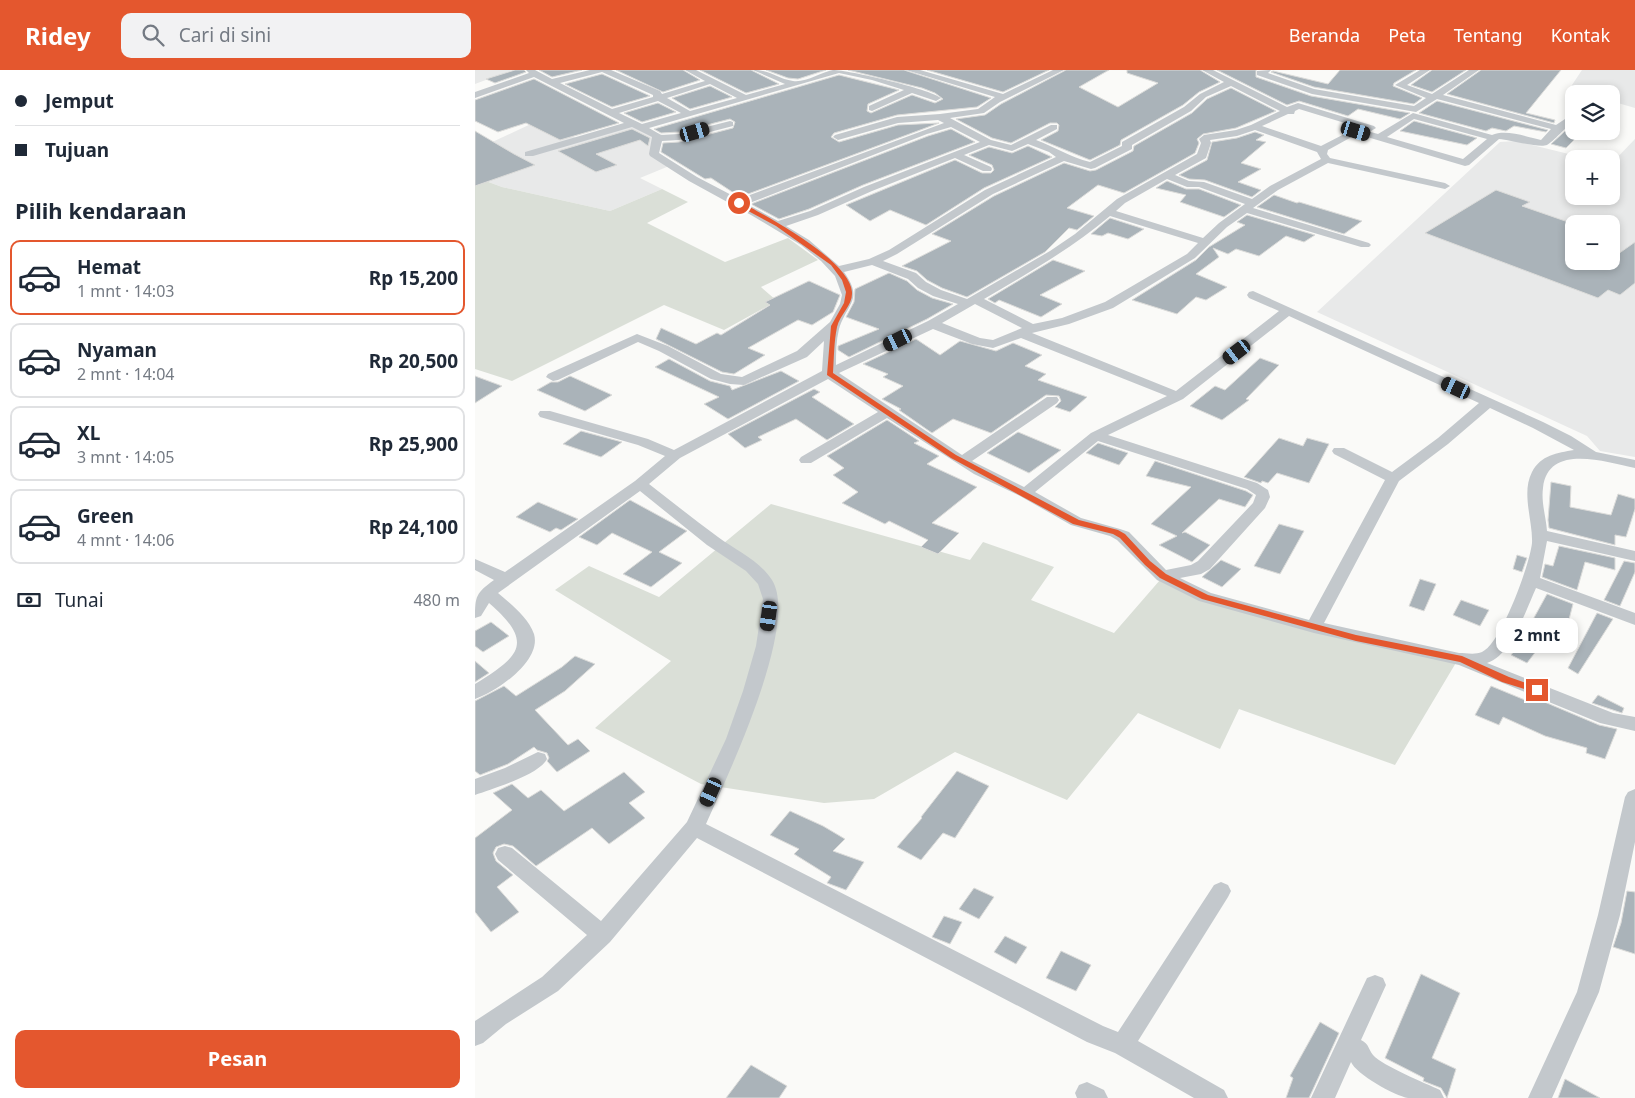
<!DOCTYPE html>
<html lang="id">
<head>
<meta charset="utf-8">
<style>
  :root { --surface:#fff; --page:#f2f2f3; --text:#1f2937; --muted:#747a83; --line:#e0e1e3; --accent:#e4572e }
  body { margin:0; font-family:"Noto Sans",sans-serif; background:var(--page); color:var(--text); height:100vh; display:flex; flex-direction:column; font-size:19px; white-space:nowrap }
  * { box-sizing:border-box; margin:0 }
  p { font-size:16px; color:var(--muted) }
  .icon { flex:none; width:28px; height:28px; fill:none; stroke:currentColor; stroke-width:2; stroke-linecap:round; stroke-linejoin:round }
  .map { position:relative; flex:1; overflow:hidden }
  .side { display:flex; flex-direction:column; background:var(--surface); width:475px }
  .side>* { flex:none }
  .banner { display:grid; align-content:center; height:110px; padding:0 15px; background:var(--surface) }
  .buttons { position:absolute; left:1090px; top:15px; display:grid; gap:10px }
  .buttons a { display:grid; place-items:center; width:55px; height:55px; border-radius:10px; background:var(--surface); box-shadow:0 2px 8px #0003; font-size:25px }
  .end { position:absolute; width:22px; height:22px; margin:-11px; border:6px solid #e4572e; background:#fff; box-shadow:0 0 0 2px #fff }
  .from { border-radius:50% }
  .bubble { position:absolute; height:35px; border-radius:10px; background:var(--surface); box-shadow:0 2px 8px #0003; font-size:16px; font-weight:700; line-height:35px; text-align:center }
  .car { position:absolute; width:15px; height:30px; margin:-15px -8px; border-radius:6px; box-shadow:0 0 4px 1px #0007; background:linear-gradient(#222 24%,#8ab4d8 0 40%,#222 0 76%,#8ab4d8 0 86%,#222 0) }
  .banner b { display:flex; align-items:center; gap:18px; height:48px; font-size:19px }
  .banner b+b { border-top:1px solid var(--line) }
  .banner i { width:12px; height:12px; background:var(--text) }
  ul { padding:0; list-style:none }
  li { display:flex; align-items:center; gap:15px; height:75px; margin:0 10px 8px; padding:0 5px; border:2px solid var(--line); border-radius:10px }
  li div { flex:1 }
  li b { display:block; font-size:19px }
  li em { font-style:normal; font-weight:700 }
  li.active { border-color:var(--accent) }
  li>.icon { width:45px; height:45px; stroke-width:1.5 }
  h2 { padding:0 15px; font-size:22px; line-height:60px }
  .pay { display:flex; align-items:center; gap:12px; height:55px; padding:0 15px; font-size:19px }
  .pay p { margin-inline-start:auto }
  .primary-button { display:flex; gap:10px; margin-top:auto; padding:10px 15px }
  .primary-button a { flex:1; height:58px; border-radius:10px; background:var(--accent); color:#fff; font-size:20px; font-weight:700; line-height:58px; text-align:center }
  header { display:flex; align-items:center; gap:30px; box-sizing:border-box; height:70px; padding:0 25px; background:var(--accent); color:#fff }
  header strong { font-size:24px }
  nav { display:flex; gap:28px; margin-inline-start:auto; font-size:18px }
  .search { width:350px; height:45px; background:var(--page); display:flex; align-items:center; gap:12px; box-sizing:border-box; padding:0 18px; border-radius:10px; color:var(--muted); font-size:19px }
  main { display:flex; flex:1; min-height:0 }
  .map>svg:first-child { display:block }
  .built { fill:#e8e9e9; fill-rule:evenodd }
  .green { fill:#dadfd7 }
  .building { fill:#aab3b9; stroke:#dcdcda }
  .lines { fill:none; stroke-linecap:round; stroke-linejoin:round }
  .street { fill:#c3c8cc; fill-rule:evenodd }
  .route { fill:#e4572e }
</style>
</head>
<body>
<header>
<strong>Ridey</strong>
<div class="search"><svg class="icon" aria-label="search" viewBox="0 0 24 24"><circle cx="10" cy="10" r="6"/><path d="M15 15l6 6"/></svg>Cari di sini</div>
<nav><a>Beranda</a><a>Peta</a><a>Tentang</a><a>Kontak</a></nav>
</header>
<main>
<section class="side">
<div class="banner">
<b><i class="from"></i>Jemput</b>
<b><i></i>Tujuan</b>
</div>
<h2>Pilih kendaraan</h2>
<ul>
<li class="active"><svg class="icon" aria-label="car" viewBox="0 0 24 24"><path d="M5 17H2v-5l4-1 3-4h7l3 4 3 1v5h-3M9 17h6M6 11h13"/><circle cx="7" cy="17" r="2"/><circle cx="17" cy="17" r="2"/></svg><div><b>Hemat</b><p>1 mnt · 14:03</p></div><em>Rp 15,200</em></li>
<li><svg class="icon" aria-label="car" viewBox="0 0 24 24"><path d="M5 17H2v-5l4-1 3-4h7l3 4 3 1v5h-3M9 17h6M6 11h13"/><circle cx="7" cy="17" r="2"/><circle cx="17" cy="17" r="2"/></svg><div><b>Nyaman</b><p>2 mnt · 14:04</p></div><em>Rp 20,500</em></li>
<li><svg class="icon" aria-label="car" viewBox="0 0 24 24"><path d="M5 17H2v-5l4-1 3-4h7l3 4 3 1v5h-3M9 17h6M6 11h13"/><circle cx="7" cy="17" r="2"/><circle cx="17" cy="17" r="2"/></svg><div><b>XL</b><p>3 mnt · 14:05</p></div><em>Rp 25,900</em></li>
<li><svg class="icon" aria-label="car" viewBox="0 0 24 24"><path d="M5 17H2v-5l4-1 3-4h7l3 4 3 1v5h-3M9 17h6M6 11h13"/><circle cx="7" cy="17" r="2"/><circle cx="17" cy="17" r="2"/></svg><div><b>Green</b><p>4 mnt · 14:06</p></div><em>Rp 24,100</em></li>
</ul>
<div class="pay"><svg class="icon" aria-label="cash" viewBox="0 0 24 24"><path d="M3 7h18v10H3z"/><circle cx="12" cy="12" r="2"/></svg>Tunai<p>480 m</p></div>
<div class="primary-button"><a>Pesan</a></div>
</section>
<div class="map">
<svg width="1160" height="1028" viewBox="0 0 1160 1028">
  <rect width="100%" height="100%" fill="#fafaf8"/>
  <path class="built" d="M0,0h38l-38,14z
    M1107,0h53v38l-24,-7v-7h-30l-13,-3z
    M58,53l44,15 52,-15 34,12 -10,14 21,15 -34,14 22,11 -52,22 -108,-24 -27,-10v-27z
    M1160,69v318l-35,-6 -13,-15 -270,-124 183,-170 16,-1 73,18h-15v37h37v-32zM1099,154h37v37h-37z"/>
  <path class="green" d="M0,107l27,10 108,24 52,-22 26,13 -41,21 78,39 63,-24 30,22 -57,27 16,14 -53,29 -60,-25 -152,76 -37,-12z
    M296,434l199,56 13,-18 71,25 -23,33 83,33 46,-53 297,81 -62,104 -156,-56 -19,40 -82,-36 -71,87 -112,-48 -81,47 -50,4 -123,-19 -106,-56 76,-67 -116,-71 34,-24 70,31z"/>
  <path class="building" d="M40,0h9l2,2 -31,11 -9,-4z
    M64,0h43l-30,7z
    M141,0h67l17,10 -37,12z
    M225,0h51l28,14 -33,9z
    M291,0h60l-28,9 -10,-1z
    M373,0h56l87,28 -14,9 -80,8 -63,18 -3,4 8,5 59,-17 41,-2 -199,74 -29,-19 -6,1 -44,-27 2,-9 16,-1 54,-14 2,-6 -5,-3 -51,13 -18,1 -7,-4 185,-54 60,15 -31,14 -1,7 4,2 41,-18 23,8 8,-4 -8,-6 -13,-5z
    M452,0h122l-46,22z
    M591,0h43l-30,17 39,20 40,-24 -31,-10v-3h73l20,12 -21,10 -16,13 -62,35 -1,5 -30,15 -49,-20 17,-9 1,-6 -2,-2h-7l-39,20 -19,-5 -36,-19 29,-4 16,-11z
    M742,0h39v7l55,19 99,17 -10,6 -42,-10 -10,7 -49,-15 -12,4z
    M865,0h76l-22,13 -1,3 29,12 -8,6 -100,-17 -43,-15 2,-1 55,13z
    M957,0h34l-34,22 -21,-7z
    M1006,0h80l-35,43 29,7 -1,3 -107,-29z
    M127,4l48,22 -38,11 -47,-23z
    M59,9l85,44 -59,17 -34,-17 -28,9 -23,-11v-21z
    M235,16l22,11 -42,12 -18,-11z
    M756,18l45,23 -40,17 -33,6 -6,5 2,4 -4,10 -71,40 -26,-8 -31,23 27,8 -17,14 -8,-2 -24,24 -78,45 -25,-9 -15,-8 -10,-9 -15,-5 49,-25 -19,-7 62,-38 70,-33 26,8 6,-1 37,-19 1,-5 58,-33 15,-14z
    M962,31l111,29 -2,2 -32,-6 -8,5 -14,-3 -6,3 -67,-18z
    M183,33l18,9 -34,10 -18,-9z
    M939,51l63,17 -10,7 -67,-14z
    M157,59l18,9 -2,8 -8,-6 -44,14 21,11 -21,7 -38,-21z
    M476,59l24,13 -112,43 -54,24 -30,10 -28,-15 177,-68z
    M0,61l39,23 21,11 -60,21z
    M1090,61l14,4 -13,13 -15,-4z
    M780,62l9,3 -8,5 10,2 -25,21 20,6 -23,13 23,8 -9,7 -47,-17 -16,-1 -10,-4 28,-15 5,-18 25,-4z
    M553,76l24,11 -68,31 -58,37 -36,-15 -20,11 -24,-16 109,-45 27,13h9l3,-3 -2,-5 -23,-10 20,-8 23,6z
    M692,111l19,8h13l42,16 -17,12 -44,-15 6,-7 -30,-7z
    M1021,120l34,12 -8,4 52,18v37h37v-2l24,-17v41l-15,12 -12,-5 -10,8 -173,-65z
    M799,125l23,8 2,-1 63,19 -18,13 -87,-27z
    M772,145l68,20 -11,7 -18,-6 -27,20 -23,-7 -8,5 -15,-6 6,9 -23,17 31,13 -21,13 -10,-3 -19,17 -45,-14 64,-40 13,-13 36,-22 -8,-3z
    M635,148l34,11 -16,10 -20,-6 -6,3 -11,-2z
    M578,190l32,11 -45,24 22,9 -21,13 -42,-17 -4,3 -7,-4z
    M414,203l18,8 10,9 15,8 21,6 -26,15 -78,38 -11,-7v-4l41,-17 -33,-12 8,-15 1,-13z
    M334,211l31,14 -7,17 -21,13 -14,-5 -50,28 17,7 -31,19 -12,-2 -66,-33 5,-11 35,16 21,-11 4,2 49,-30 -5,-3z
    M441,269l24,16 20,-14 36,10 17,-8 29,12 -17,11 21,8 -8,6 49,17 -17,15 -15,-5 6,-6 -2,-5 -13,-1 -55,38 -38,-14 -21,14 -33,-23 2,-1 -19,-10 21,-13 -20,-9 5,-3 -25,-10z
    M785,288l19,7 -33,34 3,1 -27,20 -32,-14 25,-20 10,4z
    M194,289l41,22 20,5 2,4 49,-19 18,10 -71,38 -24,-15 15,-7 -64,-30z
    M0,306l27,10 -27,17z
    M95,306l42,19 -27,16 -48,-21 14,-8h7z
    M339,319l6,3 -8,5 42,27 -27,16 -31,-21 -38,18 4,3 -17,8 -17,-14z
    M412,350l32,21 -5,2 25,13 -12,8 50,23 -45,36 27,10 -21,21 -17,-7 7,-7 -39,-19 -4,3 -43,-21 16,-11 -25,-17 11,-7 -17,-12z
    M106,361l41,11 -21,15 -38,-13z
    M543,362l43,18 -32,23 -42,-20z
    M804,368l24,8 4,-8 22,6 -20,39 -32,-10 -9,10 -6,-2 -1,2 -17,-6z
    M623,373l30,10 -9,12 -33,-12z
    M680,391l91,30 7,4 -8,12 -26,-8 -37,34 3,-1 25,13 -18,17 -33,-17 18,-9 -26,-12 40,-37 -45,-11z
    M1076,412l20,4 -1,21 41,8 7,-21 17,5v10l-9,28 -11,-2v10l-66,-17 -1,-8z
    M155,430l57,31 -28,21 23,11 -31,24 -28,-13 29,-22 -40,-19 -15,12 -18,-8z
    M63,432l40,17 -17,11 -5,-2 -6,4 -34,-15z
    M804,454l25,7 -24,43 -26,-8z
    M1084,476l56,12v12l-30,-8 -8,28 -35,-13 3,-13 8,2z
    M1042,485l10,3 -5,14 -9,-3z
    M746,490l20,9 -19,18 -20,-10z
    M1149,491l11,2v9l-15,34 -16,-6z
    M945,509l16,5 -12,27 -15,-5z
    M1072,524l26,10 -8,31 -12,-6 -26,34 -16,-8 23,-29 -4,-1z
    M986,530l28,10 -9,16 -27,-11z
    M1122,543l16,6 -35,55 -10,-6z
    M16,552l18,14 -26,16 -8,-6v-15z
    M100,586l20,8 -30,27 -30,19 33,35 10,-6 12,12 -33,21 -10,-11 2,-3 -2,-5 -10,-3 -3,-3 -26,17 -28,11 -5,-4v-70l29,-15 12,10 46,-29z
    M0,591l14,12 -14,9z
    M1016,616l34,14 3,-5 71,30 18,4 -12,30 -19,-6 1,-5 -42,-12 -42,-19 -4,8 -24,-10z
    M1123,625l26,13 -2,5 -30,-10z
    M482,701l32,15 -34,52 -12,-5 -22,27 -24,-13 25,-29 -1,-1z
    M149,702l21,20 -16,11 16,15 -36,26 -17,-16 -56,38 -23,-20 -9,-2 -8,3 -3,6 3,8 17,14 -16,12 22,25 -28,20 -16,-20v-74l37,-28 -19,-17 19,-9 16,14 13,-8 23,21z
    M315,741l33,15 22,13 -12,12 31,11 -18,28 -19,-7 4,-6 -37,-23 5,-5 -29,-14z
    M499,818l20,9 -15,22 -20,-10z
    M1152,821l8,1v62l-22,-7 8,-24z
    M469,846l18,6 -12,22 -18,-7z
    M530,866l22,11 -11,17 -22,-12z
    M586,881l30,14 -15,26 -30,-13z
    M946,904l39,19 -28,65 24,11 -9,29 -6,-10 -18,-7 1,-3 -39,-20z
    M845,952l19,11 -30,65h-23l7,-20 -3,-2z
    M276,995l36,21 -8,12h-53z
    M1090,1009l35,19h-42z"/>
  <g class="lines">
    <path class="street" d="M51,0h9l17,9 38,-9h21l49,21 2,3 43,-13 -20,-11h11l50,25 39,-11 -32,-14c18,0 24,9 40,11 12,2 29,-9 40,-11 15,0 97,19 108,28l-5,3 -24,-8 -40,18 -3,-1v-4l35,-16 -32,-10 -33,-7 -190,55 12,7 18,-1 51,-13 3,1v4l-54,14 -17,1 -3,12 38,24 42,22 205,-76 -6,-3 -40,3 -60,17 -5,-3 2,-2 62,-18 43,-3 38,-5 17,-12 -89,-27h14l83,24 50,-24h11l-64,32 -16,11 -34,5 41,22 20,5 40,-20h6v4l-21,11c19,7 34,17 54,22l32,-16v-4l62,-35 16,-13 24,-12 -22,-12h11l74,37 11,-4 76,23 2,2 -5,3 -72,-22 -4,2 -1,3h-6l-26,12 59,20 35,-18 22,6 35,-21 79,22c14,-6 35,2 49,5l10,-11 -114,-30 -21,13 -104,-18 -55,-19v-4l14,-1 -3,3 46,16 100,17 12,-8 -31,-13 25,-15h10l-23,15 25,9 37,-24h10l-36,25 113,30 18,-12v8c-7,5 -21,21 -27,24 -9,3 -36,-5 -48,-6l-30,26 -4,1 -108,-32 -29,16 -1,4 3,4 115,25 5,3 -5,3 -117,-26 -50,27 -25,18 116,35 2,2 -2,2h-8l-114,-34 -20,14 -32,31 -82,50 -44,16 -37,9 144,58 103,-80 -30,-13 -2,-3 2,-3 4,-1 290,131 28,14 25,16 39,8v8c-30,-6 -87,-25 -92,20 -2,14 3,29 4,43l88,20v10l-88,-20 -7,37 95,35v12l-99,-37c-10,22 -25,68 -49,75l126,50 22,4v14l-35,-8 -141,-58 -145,-32 -115,-32 -42,-21 -40,-40 -7,-4 -39,-11 -51,-29 -46,-22 -87,-56 -76,45h-10l-2,-3 2,-3 77,-45 -50,-33 -148,79 -31,26c23,18 46,36 69,53 19,14 41,23 54,43 28,44 -45,197 -66,244l397,202 15,6 96,-147 7,-3 7,3 3,6 -3,6 -90,144 86,49 4,8h-34l-79,-45 -28,-11 -390,-204 -87,104 -52,49 -52,33 -23,19 -8,3v-25l67,-44 45,-42 -89,-75 -3,-6 3,-6 7,-2 7,2 89,73 86,-99 39,-83 17,-48 13,-45 7,-47 -5,-15 -12,-13 -39,-26 -67,-54 -142,102c13,11 30,24 36,41 8,27 -38,58 -59,65v-15c45,-28 60,-41 14,-81l-8,13 -6,2c0,-22 1,-25 19,-38l-19,-10v-11l30,13 130,-91 30,-25 -27,-11 -98,-28 -2,-3 2,-3h10l98,28 26,11 148,-79 2,-30 -17,16 -63,28 -14,-1 -19,-5 -52,-28 -21,-9 -80,38 -5,1 -7,-4 2,-3 89,-40 31,12 53,28 21,3 55,-26 33,-29 10,-18 2,-9 -7,-19 -14,-15 -20,-16 -50,-30 -62,-34 -39,-25 -1,-2 3,-17 -20,-10 -99,29h-8v-4l99,-29 -90,-46 -59,21v-6l54,-19zM127,2l51,23v2l-41,12 -52,-26zM235,14l27,14 -47,13 -23,-13zM756,16l49,25 -29,14 -15,5 -32,5 -5,4 2,4 -4,11 -80,45 -42,35 -25,17 -83,48 -26,-9 -15,-8 -10,-9 -33,-12 14,-7 96,-60 71,-33 27,8 4,-1 37,-19v-4l59,-34 15,-14zM183,31l23,12 -39,11 -23,-11zM939,49l73,20 -24,20 -76,-22zM476,57l29,15 -116,45 -54,24 -32,10 -31,-17 180,-70zM780,60l62,22 4,7 -51,27 -18,13 -48,-17 -15,-1 -14,-6 31,-17 5,-15 -1,-3 27,-4zM553,74l21,8 7,5 -71,33 -96,60 -20,9 -30,7 -30,-26 -23,-14 32,-11 54,-24 83,-33 28,13h8l1,-2 -1,-2 -27,-12 25,-10 23,6zM692,109l20,8h12l46,17 -26,19 -16,15 -87,-27 9,-8zM635,146l88,27 -11,11 -82,48 -43,16 -29,6 -49,-25c44,-26 87,-50 126,-83zM397,195l36,14 10,9 15,8 25,8 -30,17 -92,44c0,-12 0,-24 3,-36 8,-26 25,-29 5,-57zM500,234l47,24 -29,12 -13,-2 -38,-15zM814,246l190,87 -41,35 -46,34 -48,-24h-10l-2,3 2,3 51,26 -76,140 -98,-27 -31,-15 21,-4 9,-5 55,-61 5,-11 -2,-7 -11,-7 -149,-48 75,-36zM458,259l39,15 21,4 28,-10 146,58 -76,37 -67,54 -52,-26 85,-58 2,-3 -2,-3h-10l-85,58 -123,-82zM1015,338l43,20 41,22c-17,3 -33,5 -42,22 -11,21 1,49 0,71 -2,21 -31,101 -50,109 -7,3 -16,1 -23,1l-135,-30 75,-142 49,-37zM623,371l149,48 9,6 -3,8 -55,58 -7,4 -25,5 -37,-38 -9,-3 -39,-11 -46,-26z
      M63,682l7,2 2,5c-8,16 -55,30 -72,36v-16l30,-11z
      M1160,719v53l-15,73 -21,77 -47,106h-24l49,-106 21,-77 27,-118 3,-5z
      M900,905l8,3 3,7 -25,55c9,5 7,9 12,15 10,11 52,28 67,35l4,8c-12,0 -25,0 -36,0 -13,-2 -52,-24 -57,-36l-16,36h-24l56,-120z
      M612,1012l17,8 4,8h-31l-2,-5 4,-8z"/>
  </g>
  <path class="route" d="M262,132h4c26,15 109,58 111,90 1,13 -12,22 -15,35 -3,14 -3,31 -4,46l123,82 123,65 39,10 7,4 25,27 16,13 42,21 148,40 106,21 47,21 31,11v4l-3,1 -35,-11 -42,-20 -104,-21 -154,-42 -42,-21 -15,-13 -25,-27 -7,-4 -40,-10 -122,-66 -124,-83 4,-49 13,-23 2,-11 -4,-12 -11,-15 -55,-39 -39,-21z"/>
</svg>
<div class="buttons">
<a><svg class="icon" aria-label="layers" viewBox="0 0 24 24"><path d="M12 4l9 5-9 5-9-5zM3 14l9 5 9-5"/></svg></a>
<a>+</a>
<a>−</a>
</div>
<i class="end from" style="left:264px;top:133px"></i>
<i class="end" style="left:1062px;top:620px"></i>
<div class="bubble" style="left:1021px;top:548px;width:82px">2 mnt</div>
<i class="car" style="left:881px;top:61px;rotate:107deg"></i>
<i class="car" style="left:220px;top:62px;rotate:74deg"></i>
<i class="car" style="left:423px;top:270px;rotate:244deg"></i>
<i class="car" style="left:762px;top:282px;rotate:233deg"></i>
<i class="car" style="left:981px;top:318px;rotate:295deg"></i>
<i class="car" style="left:294px;top:546px;rotate:188deg"></i>
<i class="car" style="left:236px;top:722px;rotate:204deg"></i>
</div>
</main>
</body>
</html>
